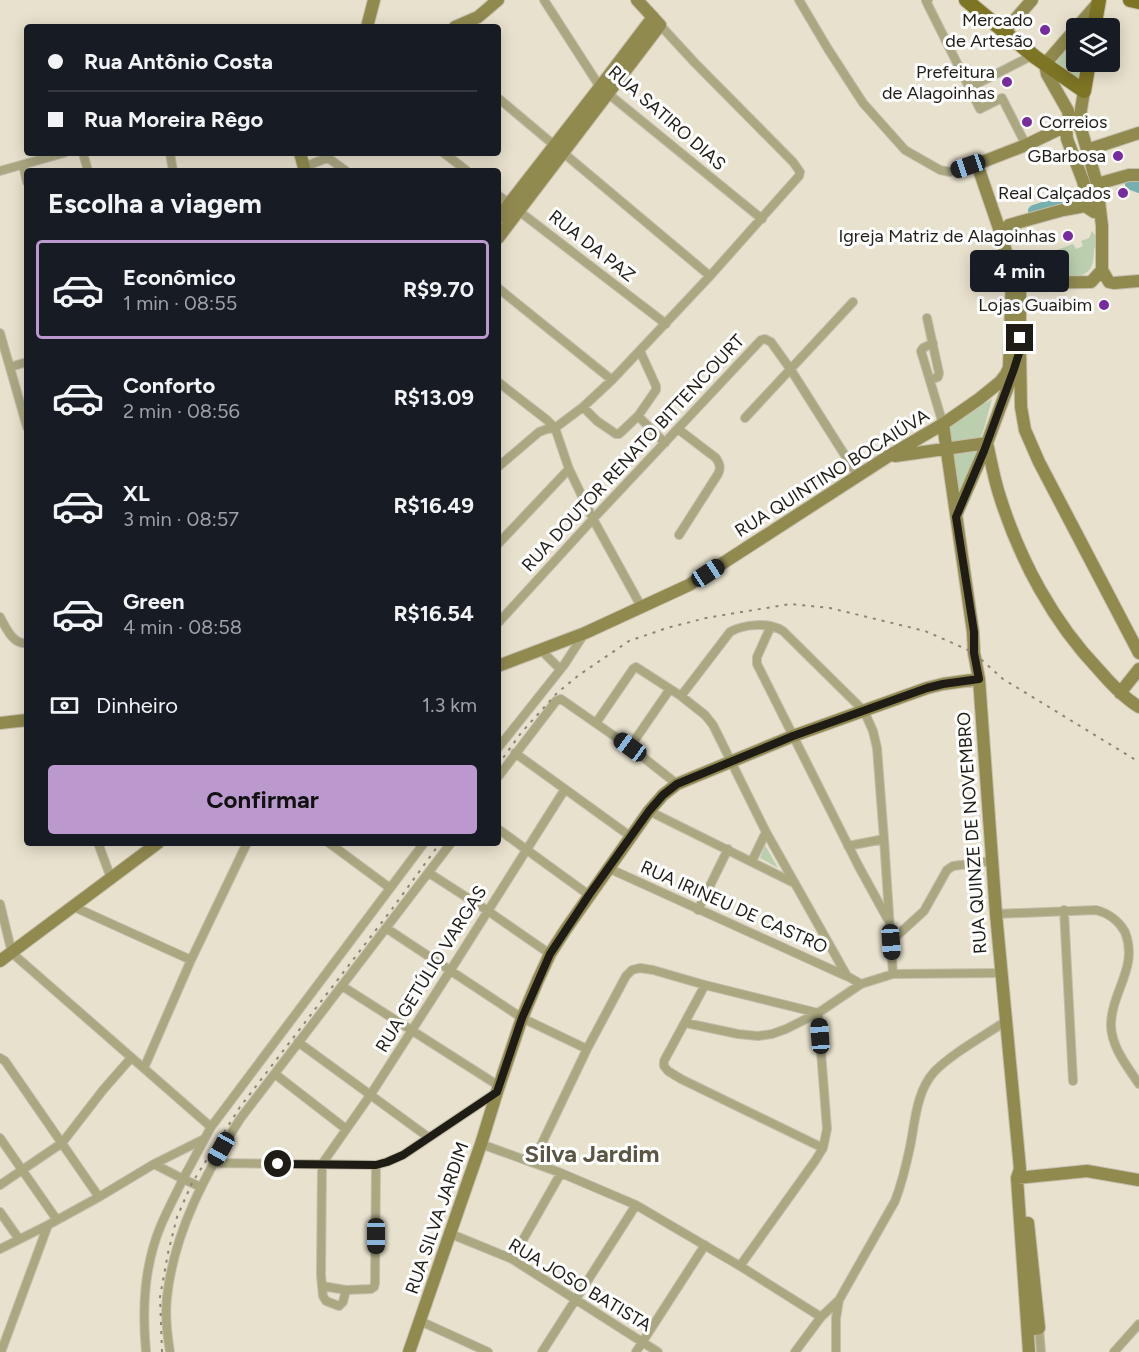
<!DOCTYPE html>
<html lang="pt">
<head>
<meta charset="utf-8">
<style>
  :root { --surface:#171b24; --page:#242831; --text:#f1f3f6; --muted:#9ea1a6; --line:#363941; --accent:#bb99ce }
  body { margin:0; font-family:Figtree,sans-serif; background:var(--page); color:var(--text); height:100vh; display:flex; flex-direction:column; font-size:22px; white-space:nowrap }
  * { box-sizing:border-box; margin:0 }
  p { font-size:20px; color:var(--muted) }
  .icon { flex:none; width:33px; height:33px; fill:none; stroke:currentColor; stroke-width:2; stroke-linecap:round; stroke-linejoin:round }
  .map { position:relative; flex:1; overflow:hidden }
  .sheet { position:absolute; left:24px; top:168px; width:477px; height:678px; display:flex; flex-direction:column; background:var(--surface); border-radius:6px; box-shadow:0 3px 15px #0003 }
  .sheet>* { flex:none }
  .hud { position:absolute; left:24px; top:24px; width:477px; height:132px; border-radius:6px; box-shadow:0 3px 15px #0003; display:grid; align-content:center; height:132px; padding:0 24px; background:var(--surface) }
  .tools { position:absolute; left:1066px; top:18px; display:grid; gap:12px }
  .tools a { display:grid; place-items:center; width:54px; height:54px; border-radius:6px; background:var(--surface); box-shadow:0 3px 15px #0003; font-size:30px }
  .end { position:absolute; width:27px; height:27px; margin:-14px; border:8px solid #1f1c15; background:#fff; box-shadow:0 0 0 3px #fff }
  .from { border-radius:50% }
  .bubble { position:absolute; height:42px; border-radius:6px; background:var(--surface); box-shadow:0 3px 15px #0003; font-size:20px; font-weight:700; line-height:42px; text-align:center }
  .car { position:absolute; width:18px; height:36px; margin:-18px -9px; border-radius:8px; box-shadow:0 0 4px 2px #0007; background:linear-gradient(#222 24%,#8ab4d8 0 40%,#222 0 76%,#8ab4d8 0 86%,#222 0) }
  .hud b { display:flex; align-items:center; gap:21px; height:57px; font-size:22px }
  .hud b+b { border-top:2px solid var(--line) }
  .hud i { width:15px; height:15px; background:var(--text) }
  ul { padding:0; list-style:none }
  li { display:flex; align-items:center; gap:18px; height:99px; margin:0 12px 9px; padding:0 12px; border:3px solid transparent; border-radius:6px }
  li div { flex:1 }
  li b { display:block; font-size:22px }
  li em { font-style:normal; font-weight:700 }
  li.selected { border-color:var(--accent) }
  li>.icon { width:54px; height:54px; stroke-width:1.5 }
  h2 { padding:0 24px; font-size:27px; line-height:72px }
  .pay { display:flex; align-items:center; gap:15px; height:66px; padding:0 24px; font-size:22px }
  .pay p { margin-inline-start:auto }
  .action { display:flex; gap:12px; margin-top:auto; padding:12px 24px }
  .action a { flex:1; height:69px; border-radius:6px; background:var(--accent); color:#111; font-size:24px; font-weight:700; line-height:69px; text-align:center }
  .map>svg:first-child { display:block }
  .green { fill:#bbcfae }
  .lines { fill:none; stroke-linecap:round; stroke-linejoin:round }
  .river { stroke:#77aeae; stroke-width:12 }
  .street-casing { stroke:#c4beac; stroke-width:10 }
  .secondary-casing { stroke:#c4beac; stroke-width:14 }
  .primary-casing { stroke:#c4beac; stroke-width:16 }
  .street { stroke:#aaa781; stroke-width:8 }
  .secondary { stroke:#908a4f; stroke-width:12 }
  .primary { stroke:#7d7424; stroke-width:14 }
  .rail { stroke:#8c8678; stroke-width:2; stroke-dasharray:3 6; stroke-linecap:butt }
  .route { stroke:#1f1c15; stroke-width:8 }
  .poi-dot { fill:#782b9d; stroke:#fff; stroke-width:2 }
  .labels { text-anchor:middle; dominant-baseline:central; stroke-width:6; stroke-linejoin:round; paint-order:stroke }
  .poi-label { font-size:18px; fill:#1f1c15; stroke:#fff; text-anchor:end }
  .street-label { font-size:18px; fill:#1f1c15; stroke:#fff }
  .district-label { font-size:24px; font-weight:bold; fill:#5b5544; stroke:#fff }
</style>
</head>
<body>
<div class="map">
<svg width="1139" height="1352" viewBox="0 0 1139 1352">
  <rect width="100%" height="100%" fill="#e8e1cd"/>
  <path class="green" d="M1077,36v26h6l-3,19 -24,-19z
    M1092,231l6,8 -1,8 -3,2c0,21 -6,29 -28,27l-12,-25 19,-7 3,5 7,-3 -2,-5 8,-3z
    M992,399l-7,26 -23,67 -1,2 -5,-1 -6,-67z
    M765,845l13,23 -18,-10z"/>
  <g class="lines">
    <path class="river" d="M1131,184l8,3
      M1034,211l46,-15"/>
    <g class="street-casing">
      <path id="street" d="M544,0l56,87 162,132
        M799,0l29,49 35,54 42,47 35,20 10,2 27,-8
        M928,0l-2,1 54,108 22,-11 24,47
        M969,88l64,-33
        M498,98l212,178
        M83,153l5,18
        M170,153l3,18
        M444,153l23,18
        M23,165l4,17
        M304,167l23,-9 4,2 15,11
        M0,171l64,-18
        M498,195l168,129
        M498,288l114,92
        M927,318l12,55 -1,4 -8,3
        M0,333l27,94
        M933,343l-10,5 -2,3 22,73
        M10,367l17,-5
        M498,382l49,38 8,8 14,41 24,50 49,89
        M583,407l14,14 19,13h3l19,-18 18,-26v-4l-16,-35
        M638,416l27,27
        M745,418l108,-116
        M678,429l38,29c4,6 5,10 2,16l-39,61
        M498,467l41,-35 8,-3 8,-1 28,-21 29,-27 98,-104 89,-100 1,-4 -7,-10 -98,-99 -35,-38
        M498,544l71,-75
        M0,617c6,11 13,28 27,26
        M498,623l95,-104 168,-179 4,-1 6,3 20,28 67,106
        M771,626l-14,31v7l101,201 29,53
        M542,651l18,18
        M681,696l49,-64c14,-8 39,-10 53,-1l81,80 9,20 4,17 7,91 9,135
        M596,723l37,-54 3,-2 45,29 24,19 8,10 53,107 81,144 14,8
        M630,747l40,-58
        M498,748l66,-83 20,-31
        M515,753l115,83
        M498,777l58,-76 5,-2 69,48 47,37
        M649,811l145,72
        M498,829l91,66
        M98,843l13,35
        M329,843l61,45
        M848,846l36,-7
        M752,861l14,-29
        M608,868l238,108
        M429,873l59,38 62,43
        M0,904l12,49 199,174
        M72,906l119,54
        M698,910l30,-61
        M1064,910l9,171
        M996,914l100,-4c12,3 23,11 29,22 14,36 -14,59 -14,94 1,22 16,40 28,58
        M386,928l136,90 65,31
        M890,942l34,-31 23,-41 6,-4 39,-5
        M705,985l-41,76v5l4,5 13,8 142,69
        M342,986l157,100
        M686,1023l52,11 20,2 14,-2 14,-5 32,-16 43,-29 32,-10 108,-1
        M298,1042l130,95
        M0,1058l5,3 94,136
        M144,1068l47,-108 56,-117
        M275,1074l71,55
        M0,1138l57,82
        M481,1144l80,29 75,32 104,61 81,51
        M533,1162l54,-113 39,-73 6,-6 8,-2 13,2 52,15 113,28
        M213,1163l163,2 11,-3 16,-7 94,-63
        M376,1165l-1,118 -1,4 -3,2 -25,1 -3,12 -4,4 -13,-5 -3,-5 -2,-21 1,-111 49,-70 79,-123 115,-182
        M0,1185l62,-42 41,-53 28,-32
        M201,1187l-18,-8 28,-52 213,-284
        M0,1212l19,27
        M451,1234l61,25 146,93
        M0,1249l48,-24
        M512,1259l49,-86
        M740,1266l75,-105 8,-13 4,-19 -9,-116
        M322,1286l24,4
        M420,1321l68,31
        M1039,1328l2,24
        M1,1352l47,-127 51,-28 55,-33 50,-25
        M146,1352c-4,-44 -2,-86 15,-127 7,-16 15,-31 22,-46l-29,-15
        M170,1352c-3,-18 -5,-38 -3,-55 7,-65 39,-124 73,-178l211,-276
        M542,1352l94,-147
        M636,1352l69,-107
        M795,1352l26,-35 18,-17
        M836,1352v-34l3,-18 56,-99c7,-18 11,-35 15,-54 5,-24 6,-55 24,-75 17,-18 50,-36 72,-51
        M1114,1352l25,-28"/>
    </g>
    <g class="secondary-casing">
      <path id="secondary" d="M367,27l7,-27
        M455,27l23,-10 20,-17
        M1004,32l28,-32
        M1087,150l52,-17
        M300,153l5,18
        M1097,184l32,-9h10
        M1091,209l-8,-28 -16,-42 -1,-13 3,-9 -1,-6 -21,-37 -2,-10 54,-62
        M498,218l102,-131 53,-70
        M1002,237l4,-8 3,-4 54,-15 22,-4 9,6
        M498,238l162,-213 -23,-25
        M1102,270l7,12 5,1 25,-2
        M1021,283l70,-1 11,-12v-44l-5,-42 -18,-62 5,-31
        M1020,350l1,57 4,23 14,32 100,191
        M1018,356l2,-6v-60
        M943,424l30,208 1,21 5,26 17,235 24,255 -3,9 12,174
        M895,456l92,-13c4,18 7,36 13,54 20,63 53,125 99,173 12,14 24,27 40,37
        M956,515l28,-64 29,-78
        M498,666l87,-33 104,-48 198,-128 56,-33 36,-25 21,-17 6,-8 3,-6 3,-93 -10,-38 -25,-73 49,-19 40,-19 13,-4
        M1120,693l19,-24
        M0,723l27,-3
        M0,961l158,-118
        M1017,1178l70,-7 52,9
        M1028,1330l11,-2 -11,-105
        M409,1352l72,-208 16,-52 25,-74 16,-38 12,-26 16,-25 83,-118 14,-16 14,-11 116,-48 134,-48 16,-4 36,-5"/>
    </g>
    <g class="primary-casing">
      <path id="primary" d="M966,0l69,57 49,34 5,-29
        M1130,0l9,2
        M1094,28l5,-28"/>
    </g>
    <use href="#street" class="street"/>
    <use href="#secondary" class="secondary"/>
    <use href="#primary" class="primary"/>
    <path class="rail" d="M498,765l23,-32 36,-40 22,-18 50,-34 38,-13 39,-10 84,-14 40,4 95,23 30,13 19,9 29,26 136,83
      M162,1352l-2,-55 8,-44 9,-36 15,-34 48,-76 152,-198 48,-66"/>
  </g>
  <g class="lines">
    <path class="route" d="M278,1164l98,1 11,-3 16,-7 94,-63 25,-74 28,-64 39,-59 60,-84 14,-16 14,-11 116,-48 134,-48 16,-4 36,-5 -5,-26v-21l-18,-115 28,-66 30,-82 6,-19v-12"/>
  </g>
  <g class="poi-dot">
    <circle cx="1045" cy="30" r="6"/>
    <circle cx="1007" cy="82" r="6"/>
    <circle cx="1027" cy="122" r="6"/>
    <circle cx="1118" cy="156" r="6"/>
    <circle cx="1123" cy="193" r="6"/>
    <circle cx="1068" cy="236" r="6"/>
    <circle cx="1104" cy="305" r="6"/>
  </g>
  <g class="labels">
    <g class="poi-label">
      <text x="1033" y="20">Mercado<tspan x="1033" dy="21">de Artesão</tspan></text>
      <text x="995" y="72">Prefeitura<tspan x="995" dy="21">de Alagoinhas</tspan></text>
      <text x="1039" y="122" text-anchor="start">Correios</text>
      <text x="1106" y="156">GBarbosa</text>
      <text x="1111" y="193">Real Calçados</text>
      <text x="1056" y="236">Igreja Matriz de Alagoinhas</text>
      <text x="1092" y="305">Lojas Guaibim</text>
    </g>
    <g class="street-label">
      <text transform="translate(667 118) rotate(41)">RUA SATIRO DIAS</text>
      <text transform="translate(592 246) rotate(38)">RUA DA PAZ</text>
      <text transform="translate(633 453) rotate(-47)">RUA DOUTOR RENATO BITTENCOURT</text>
      <text transform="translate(832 473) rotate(-32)">RUA QUINTINO BOCAIÚVA</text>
      <text transform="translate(972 833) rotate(-94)">RUA QUINZE DE NOVEMBRO</text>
      <text transform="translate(734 907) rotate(24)">RUA IRINEU DE CASTRO</text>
      <text transform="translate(431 969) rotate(-58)">RUA GETÚLIO VARGAS</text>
      <text transform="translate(437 1218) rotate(-71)">RUA SILVA JARDIM</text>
      <text transform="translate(580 1285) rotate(31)">RUA JOSO BATISTA</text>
    </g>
    <g class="district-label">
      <text x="592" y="1153">Silva Jardim</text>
    </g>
  </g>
</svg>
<div class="tools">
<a><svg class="icon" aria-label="layers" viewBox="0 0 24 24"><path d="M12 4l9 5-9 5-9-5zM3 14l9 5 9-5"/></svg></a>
</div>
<i class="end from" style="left:278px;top:1164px"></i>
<i class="end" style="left:1020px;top:338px"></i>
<div class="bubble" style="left:970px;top:250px;width:99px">4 min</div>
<i class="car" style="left:968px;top:166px;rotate:251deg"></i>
<i class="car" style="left:708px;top:573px;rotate:57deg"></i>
<i class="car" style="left:630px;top:747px;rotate:306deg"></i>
<i class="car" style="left:891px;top:942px;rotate:176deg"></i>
<i class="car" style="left:820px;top:1036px;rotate:356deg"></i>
<i class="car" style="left:221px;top:1149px;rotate:209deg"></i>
<i class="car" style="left:376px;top:1236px;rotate:180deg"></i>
<div class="hud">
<b><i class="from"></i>Rua Antônio Costa</b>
<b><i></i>Rua Moreira Rêgo</b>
</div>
<section class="sheet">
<h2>Escolha a viagem</h2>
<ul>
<li class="selected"><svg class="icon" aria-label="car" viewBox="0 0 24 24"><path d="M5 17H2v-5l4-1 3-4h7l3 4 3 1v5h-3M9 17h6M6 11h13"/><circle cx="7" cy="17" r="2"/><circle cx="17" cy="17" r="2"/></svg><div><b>Econômico</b><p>1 min · 08:55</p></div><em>R$9.70</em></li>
<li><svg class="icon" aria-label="car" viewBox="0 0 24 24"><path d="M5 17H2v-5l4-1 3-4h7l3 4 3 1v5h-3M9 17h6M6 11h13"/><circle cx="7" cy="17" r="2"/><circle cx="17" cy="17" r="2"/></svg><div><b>Conforto</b><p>2 min · 08:56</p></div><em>R$13.09</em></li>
<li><svg class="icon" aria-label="car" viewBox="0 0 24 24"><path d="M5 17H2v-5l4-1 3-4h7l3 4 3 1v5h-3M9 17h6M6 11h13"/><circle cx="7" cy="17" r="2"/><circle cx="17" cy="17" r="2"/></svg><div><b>XL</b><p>3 min · 08:57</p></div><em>R$16.49</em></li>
<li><svg class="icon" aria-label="car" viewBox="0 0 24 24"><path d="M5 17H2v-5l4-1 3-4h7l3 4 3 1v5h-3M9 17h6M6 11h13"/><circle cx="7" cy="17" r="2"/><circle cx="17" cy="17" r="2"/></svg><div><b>Green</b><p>4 min · 08:58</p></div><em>R$16.54</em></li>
</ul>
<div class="pay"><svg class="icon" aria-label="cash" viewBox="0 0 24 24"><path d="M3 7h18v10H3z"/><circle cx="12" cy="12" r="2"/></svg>Dinheiro<p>1.3 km</p></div>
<div class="action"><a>Confirmar</a></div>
</section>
</div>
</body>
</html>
